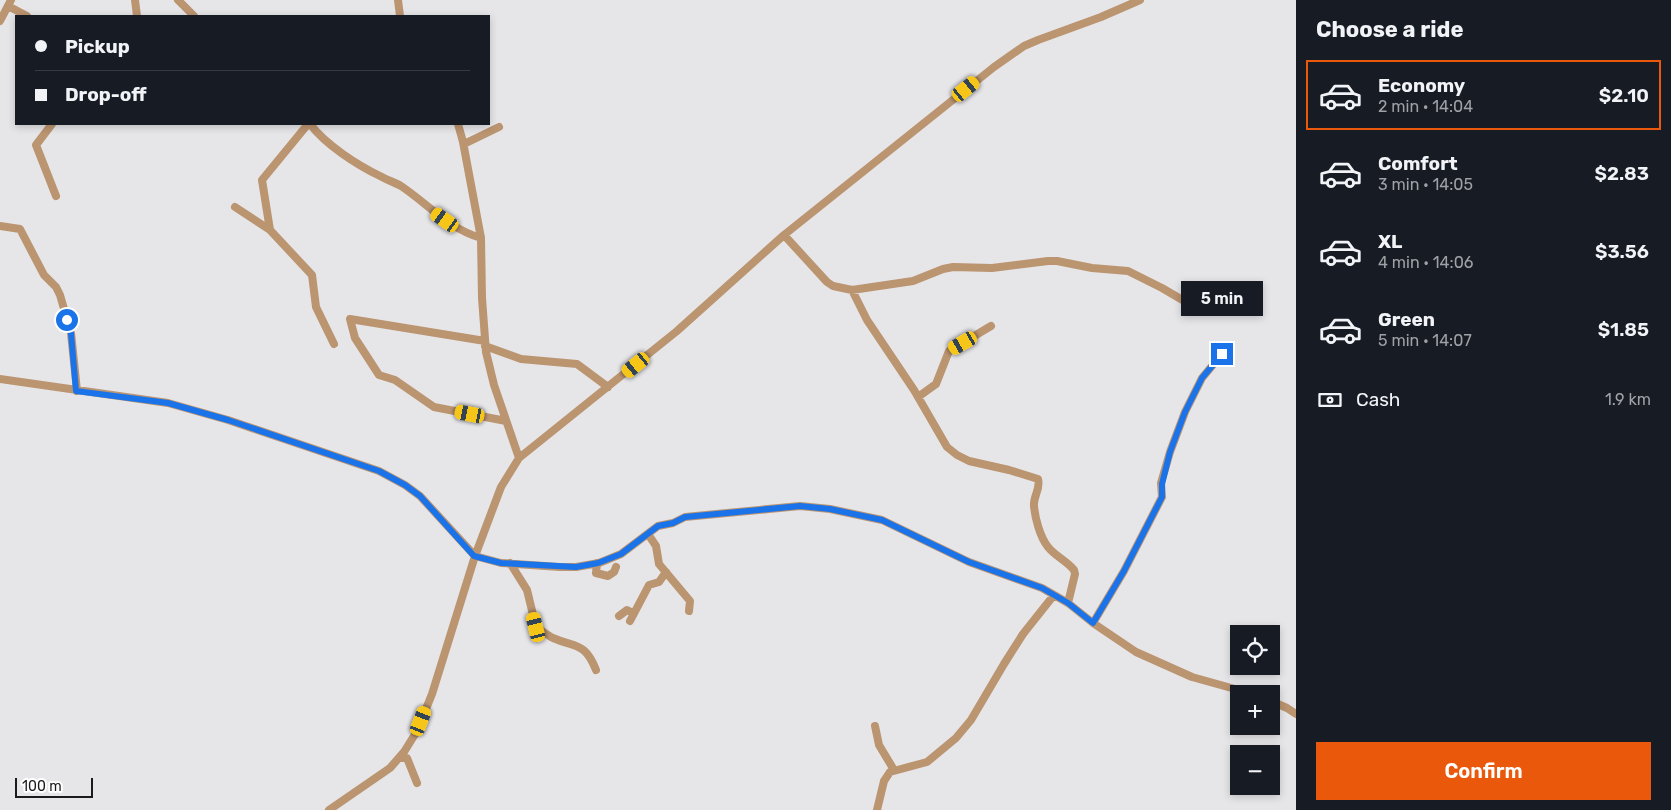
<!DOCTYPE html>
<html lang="en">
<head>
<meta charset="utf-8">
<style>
  :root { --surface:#171b24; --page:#242831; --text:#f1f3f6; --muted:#9ea1a6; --line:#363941; --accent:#ea580c }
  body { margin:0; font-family:Rubik,sans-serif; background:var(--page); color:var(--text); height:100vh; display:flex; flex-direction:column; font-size:19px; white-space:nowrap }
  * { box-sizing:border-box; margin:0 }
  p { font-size:16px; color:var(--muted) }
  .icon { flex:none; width:28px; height:28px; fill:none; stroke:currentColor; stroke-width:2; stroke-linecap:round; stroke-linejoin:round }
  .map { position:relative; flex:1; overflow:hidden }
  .panel { display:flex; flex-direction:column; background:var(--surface); width:375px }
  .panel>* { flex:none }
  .top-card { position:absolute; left:15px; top:15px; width:475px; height:110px; border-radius:0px; box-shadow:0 2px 8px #0003; display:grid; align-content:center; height:110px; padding:0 20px; background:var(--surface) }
  .tools { position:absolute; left:1230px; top:625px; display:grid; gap:10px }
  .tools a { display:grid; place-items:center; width:50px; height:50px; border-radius:0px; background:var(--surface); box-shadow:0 2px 8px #0003; font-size:25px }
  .scale { position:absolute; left:15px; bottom:12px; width:78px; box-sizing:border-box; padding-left:5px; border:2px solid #1b1b1c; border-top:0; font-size:14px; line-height:18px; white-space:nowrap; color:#1b1b1c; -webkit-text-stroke:4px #fff; paint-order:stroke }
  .end { position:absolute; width:22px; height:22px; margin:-11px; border:6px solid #1a73e8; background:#fff; box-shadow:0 0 0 2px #fff }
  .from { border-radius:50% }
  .bubble { position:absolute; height:35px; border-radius:0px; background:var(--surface); box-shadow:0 2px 8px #0003; font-size:16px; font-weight:600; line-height:35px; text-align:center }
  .car { position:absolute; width:15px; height:30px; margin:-15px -8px; border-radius:6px; box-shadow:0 0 4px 1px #0007; background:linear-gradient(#f5c518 24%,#345 0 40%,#f5c518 0 76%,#345 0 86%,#f5c518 0) }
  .top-card b { display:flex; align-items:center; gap:18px; height:48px; font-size:19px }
  .top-card b+b { border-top:1px solid var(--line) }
  .top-card i { width:12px; height:12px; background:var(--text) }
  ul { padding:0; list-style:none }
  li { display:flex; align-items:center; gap:15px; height:70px; margin:0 10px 8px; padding:0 10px; border:2px solid transparent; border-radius:0px }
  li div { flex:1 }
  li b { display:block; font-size:19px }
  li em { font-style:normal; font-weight:600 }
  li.active { border-color:var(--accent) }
  li>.icon { width:45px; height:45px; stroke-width:1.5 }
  h2 { padding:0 20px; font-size:22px; line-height:60px }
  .pay { display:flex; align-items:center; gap:12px; height:55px; padding:0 20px; font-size:19px }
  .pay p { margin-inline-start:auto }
  .primary-button { display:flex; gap:10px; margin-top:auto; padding:10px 20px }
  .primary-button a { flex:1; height:58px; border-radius:0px; background:var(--accent); color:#fff; font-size:20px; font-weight:600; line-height:58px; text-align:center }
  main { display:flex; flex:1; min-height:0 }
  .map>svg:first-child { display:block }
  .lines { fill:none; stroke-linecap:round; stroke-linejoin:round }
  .minor { stroke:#bb9470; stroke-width:8 }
  .route { stroke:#1a73e8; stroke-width:6 }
</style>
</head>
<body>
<main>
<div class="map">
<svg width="1296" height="810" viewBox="0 0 1296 810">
  <rect width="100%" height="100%" fill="#e6e6e9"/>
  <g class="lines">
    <path class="minor" d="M135,0l2,16
      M178,0l16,16
      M398,0l2,16
      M8,6l19,10
      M0,21l11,-21
      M308,124l-46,56 8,50 42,45 4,32 18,37
      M310,124c16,21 47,41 70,52 7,4 14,6 21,10 27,18 48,43 80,52
      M458,124l5,18 18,96 1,60 4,54 8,33 25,73
      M464,144l35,-17
      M52,186l4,10 -20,-51 16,-21
      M235,207l35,23
      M0,226l20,3 24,46 12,12 4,8 11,38 6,58
      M784,235l43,47 6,4 19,4 61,-9 30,-12 10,-2 39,1 56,-7h9l35,7 36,3 34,17 29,17
      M852,290l15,30 47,70 33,57 10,8 12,6 40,9 29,9c3,10 -5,17 -4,27 1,12 6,31 14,41 7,9 19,14 26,23l1,4 -7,29
      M485,341l-135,-22 5,19 24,37 16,5 39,27 72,14
      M485,346l36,13 56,5 31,23
      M0,379l168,24 60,17 151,51 26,14 15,11 55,60 26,-69 18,-29 158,-127 107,-96 210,-168 30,-21 14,-6 63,-23 39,-17
      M918,397l18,-13 13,-33 42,-25
      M648,534l8,12 3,18 31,37 -1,10
      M510,563l17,27 9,37c5,3 11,8 17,11 23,10 32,4 43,32
      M597,563l-1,10 12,3 6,-4 2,-5
      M619,616l8,-6 6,3
      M630,621l19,-36 10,-3 7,-10
      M1093,623l31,-52 38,-74 -1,-14 9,-31 15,-40 17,-34 20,-24
      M1271,701l16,7 9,6
      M875,726l4,19 15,25
      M399,758h8l10,25
      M329,810l61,-42 14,-16 13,-21 15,-37 43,-138 26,7 59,4h16l23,-4 22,-9 37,-28 15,-3 12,-6 115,-11 30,3 52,11 87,42 73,26 26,15 25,20 43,29 56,25 61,17
      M877,810l7,-29 6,-9 37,-10 29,-24 15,-18 33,-56 19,-30 31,-39"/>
  </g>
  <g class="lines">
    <path class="route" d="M67,320l4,13 5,58 92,12 60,17 151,51 26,14 15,11 54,60 27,7 75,4 22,-4 23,-9 37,-28 15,-3 12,-6 115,-11 30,3 52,11 87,42 73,26 26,15 25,20 31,-52 38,-74v-13l8,-32 15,-40 17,-34 20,-24"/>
  </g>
</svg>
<div class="tools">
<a><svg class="icon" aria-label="locate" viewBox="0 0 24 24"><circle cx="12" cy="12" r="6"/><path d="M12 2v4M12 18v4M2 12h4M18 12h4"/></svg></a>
<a>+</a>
<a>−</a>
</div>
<div class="scale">100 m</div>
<i class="end from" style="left:67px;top:320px"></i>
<i class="end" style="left:1222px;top:354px"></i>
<div class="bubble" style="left:1181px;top:281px;width:82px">5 min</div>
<i class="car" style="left:966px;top:89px;rotate:51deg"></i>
<i class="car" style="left:445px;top:220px;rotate:305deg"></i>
<i class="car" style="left:963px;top:343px;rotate:240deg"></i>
<i class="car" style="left:636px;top:365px;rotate:231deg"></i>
<i class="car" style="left:470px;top:414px;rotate:281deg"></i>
<i class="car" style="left:536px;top:627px;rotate:346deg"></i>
<i class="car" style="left:421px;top:721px;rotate:21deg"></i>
<div class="top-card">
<b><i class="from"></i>Pickup</b>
<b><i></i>Drop-off</b>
</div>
</div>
<section class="panel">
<h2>Choose a ride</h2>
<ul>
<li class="active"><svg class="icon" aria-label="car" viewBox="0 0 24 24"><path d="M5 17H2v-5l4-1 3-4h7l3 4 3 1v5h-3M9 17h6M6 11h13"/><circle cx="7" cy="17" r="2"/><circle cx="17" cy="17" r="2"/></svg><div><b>Economy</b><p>2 min · 14:04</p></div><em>$2.10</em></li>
<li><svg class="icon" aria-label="car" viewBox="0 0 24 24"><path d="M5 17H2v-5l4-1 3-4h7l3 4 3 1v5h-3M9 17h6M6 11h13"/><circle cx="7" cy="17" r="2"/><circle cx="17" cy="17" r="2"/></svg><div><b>Comfort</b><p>3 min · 14:05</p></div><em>$2.83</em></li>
<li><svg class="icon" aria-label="car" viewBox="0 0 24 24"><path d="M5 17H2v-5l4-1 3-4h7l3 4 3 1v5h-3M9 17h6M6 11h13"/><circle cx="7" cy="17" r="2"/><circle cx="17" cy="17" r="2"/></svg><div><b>XL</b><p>4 min · 14:06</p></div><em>$3.56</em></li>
<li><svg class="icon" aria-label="car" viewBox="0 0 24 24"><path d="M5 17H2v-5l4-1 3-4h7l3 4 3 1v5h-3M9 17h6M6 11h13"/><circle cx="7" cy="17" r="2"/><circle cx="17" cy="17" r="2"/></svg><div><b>Green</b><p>5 min · 14:07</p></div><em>$1.85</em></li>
</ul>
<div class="pay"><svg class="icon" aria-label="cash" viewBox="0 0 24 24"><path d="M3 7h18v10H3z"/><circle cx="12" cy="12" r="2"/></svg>Cash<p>1.9 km</p></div>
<div class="primary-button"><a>Confirm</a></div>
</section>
</main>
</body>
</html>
